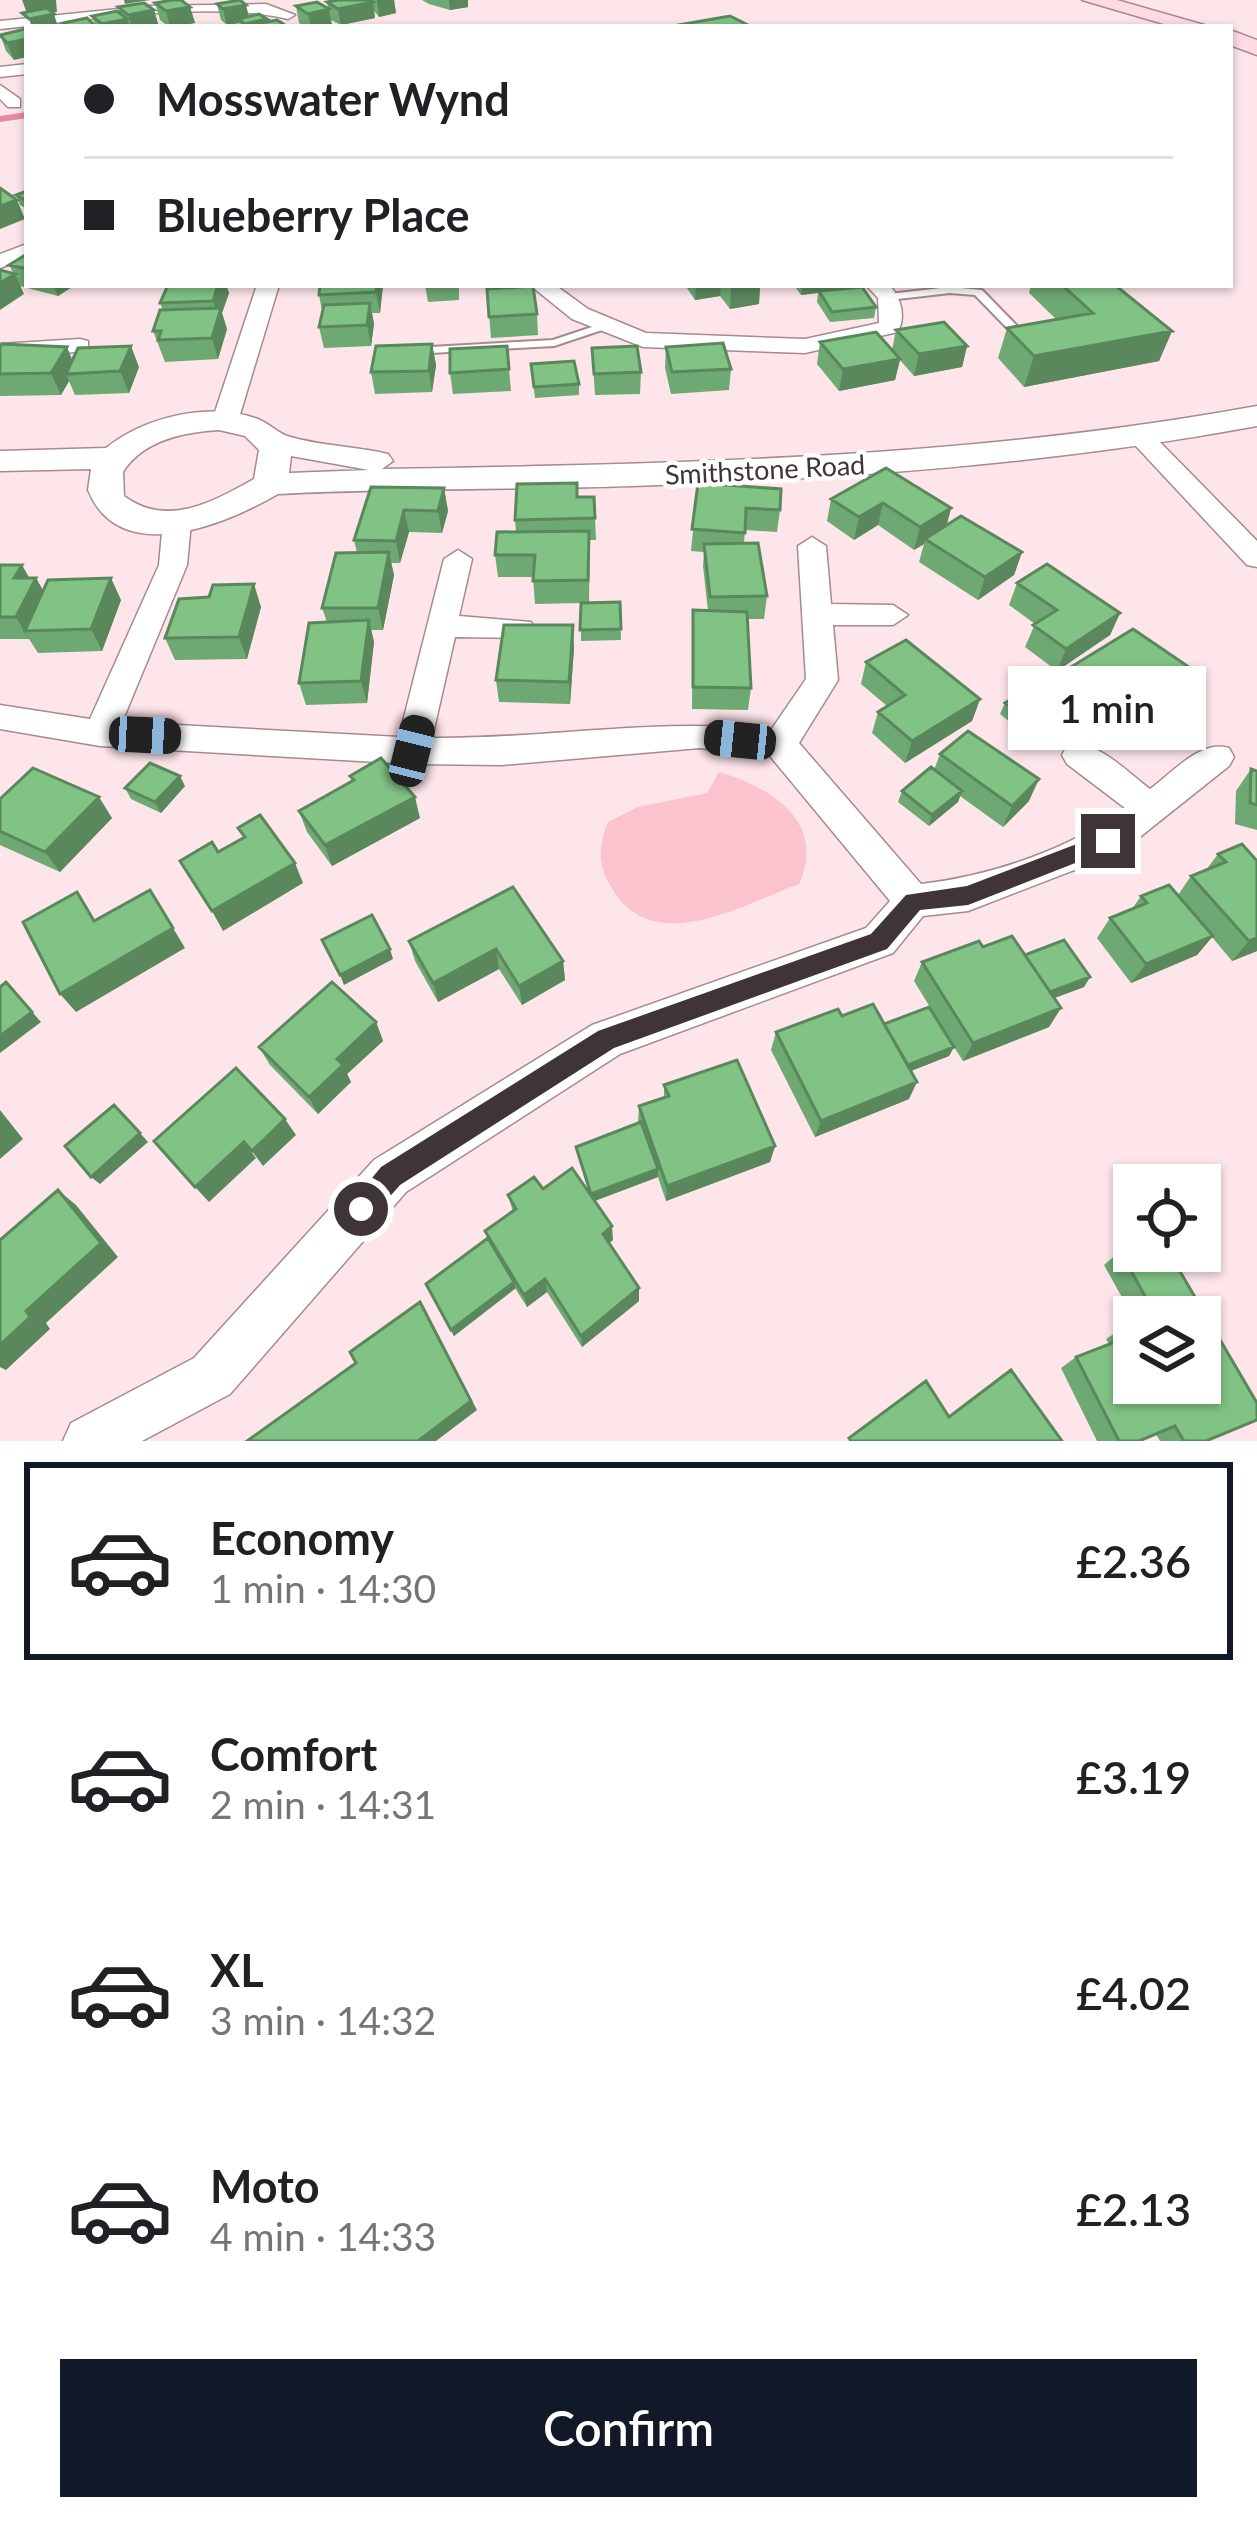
<!DOCTYPE html>
<html lang="en">
<head>
<meta charset="utf-8">
<style>
  :root { --surface:#fff; --page:#f2f2f2; --text:#202124; --muted:#757577; --line:#e0e0e0; --accent:#111827 }
  body { margin:0; font-family:Lato,sans-serif; background:var(--page); color:var(--text); height:100vh; display:flex; flex-direction:column; font-size:45px; white-space:nowrap }
  * { box-sizing:border-box; margin:0 }
  p { font-size:39px; color:var(--muted) }
  .icon { flex:none; width:66px; height:66px; fill:none; stroke:currentColor; stroke-width:2; stroke-linecap:round; stroke-linejoin:round }
  .map { position:relative; height:1441px; overflow:hidden }
  .panel { display:flex; flex-direction:column; background:var(--surface); flex:1 }
  .panel>* { flex:none }
  .hud { position:absolute; left:24px; top:24px; width:1209px; height:264px; border-radius:0px; box-shadow:0 3px 9px #0004; display:grid; align-content:center; height:264px; padding:0 60px; background:var(--surface) }
  .tools { position:absolute; left:1113px; top:1164px; display:grid; gap:24px }
  .tools a { display:grid; place-items:center; width:108px; height:108px; border-radius:0px; background:var(--surface); box-shadow:0 3px 9px #0004; font-size:60px }
  .end { position:absolute; width:54px; height:54px; margin:-27px; border:15px solid #3f3436; background:#fff; box-shadow:0 0 0 6px #fff }
  .from { border-radius:50% }
  .bubble { position:absolute; height:84px; border-radius:0px; background:var(--surface); box-shadow:0 3px 9px #0004; font-size:39px; font-weight:600; line-height:84px; text-align:center }
  .car { position:absolute; width:36px; height:72px; margin:-36px -18px; border-radius:15px; box-shadow:0 0 9px 3px #0007; background:linear-gradient(#222 24%,#8ab4d8 0 40%,#222 0 76%,#8ab4d8 0 86%,#222 0) }
  .hud b { display:flex; align-items:center; gap:42px; height:114px; font-size:45px }
  .hud b+b { border-top:3px solid var(--line) }
  .hud i { width:30px; height:30px; background:var(--text) }
  ul { padding:21px 0 0; list-style:none }
  li { display:flex; align-items:center; gap:36px; height:198px; margin:0 24px 18px; padding:0 36px; border:6px solid transparent; border-radius:0px }
  li div { flex:1 }
  li b { display:block; font-size:45px }
  li em { font-style:normal; font-weight:600 }
  li.current { border-color:var(--accent) }
  li>.icon { width:108px; height:108px; stroke-width:1.5 }
  .primary-button { display:flex; gap:24px; margin-top:auto; padding:24px 60px }
  .primary-button a { flex:1; height:138px; border-radius:0px; background:var(--accent); color:#fff; font-size:48px; font-weight:600; line-height:138px; text-align:center }
  .map>svg:first-child { display:block }
  .green { fill:#fac3ce }
  .lines { fill:none; stroke-linecap:round; stroke-linejoin:round }
  .stream { stroke:#e68ca1; stroke-width:6 }
  .service-casing { stroke:#a58a8f; stroke-width:4 }
  .minor-casing { stroke:#a58a8f; stroke-width:3 }
  .tertiary-casing { stroke:#a58a8f; stroke-width:3 }
  .secondary-casing { stroke:#a58a8f; stroke-width:3 }
  .service { fill:#fff; fill-rule:evenodd }
  .minor { fill:#fff; fill-rule:evenodd }
  .tertiary { fill:#fff; fill-rule:evenodd }
  .secondary { fill:#fedae3; fill-rule:evenodd }
  .wall { fill:#6ea872 }
  .shaded-wall { fill:#5a885c }
  .building { fill:#80c384; stroke:#5a885c; stroke-width:3 }
  .route { fill:#3f3436 }
  .labels { text-anchor:middle; dominant-baseline:central; stroke-width:9; stroke-linejoin:round; paint-order:stroke }
  .far-street-label { font-size:27px; fill:#3f3436; stroke:#fff }
</style>
</head>
<body>
<div class="map">
<svg width="1257" height="1441" viewBox="0 0 1257 1441">
  <rect width="100%" height="100%" fill="#fde5ea"/>
  <path class="green" d="M719,772c53,15 108,51 80,112 -55,20 -142,72 -184,9 -17,-25 -18,-43 -7,-71l30,-15 69,-14z"/>
  <g class="lines">
    <path class="stream" d="M0,119l27,-4"/>
    <g class="service-casing">
      <path id="service" d="M950,287l32,3 38,39 -10,2 -35,-36 -25,-2 -61,7 -5,-3 5,-3z
        M607,322l6,3 -2,2 -57,19 -141,8 -6,-3 6,-3 140,-8z"/>
    </g>
    <g class="minor-casing">
      <path id="minor" d="M266,4l29,11 -7,4c-79,-19 -205,2 -288,10v-8l148,-15z
        M27,64v10l-27,3v-10z
        M0,85l20,14v8h-12l-8,-8z
        M27,244v14l-27,10v-14z
        M257,285h22l-41,136 -13,8 -9,-3 -4,-5z
        M530,285h25l33,24 58,24 159,6 74,-16 -1,-25 -12,-13h23c12,12 17,31 9,47l-93,21 -162,-6 -71,-28z
        M80,339l8,2v10l-88,7v-14z
        M1143,431l9,3 105,107v26l-10,-2 -113,-121 -4,-5 4,-5z
        M177,513l14,9 -4,43 -65,157 277,15 45,-178 14,-9 14,9 -13,57 72,6 4,8 -4,8 -76,-1 -23,101c115,1 225,-21 339,-8l35,-51 -8,-133 14,-9 14,9 5,58 62,1 15,10 -15,10h-60l5,55 -39,63 122,141c69,-8 148,-34 204,-76l-58,-44 -5,-9 5,-9c28,-9 61,27 83,43 22,-16 51,-50 79,-41l5,9 -5,9 -108,86 -153,59 -45,5 -30,37 -273,101 -214,138 -176,202 -88,47h-79l8,-18 123,-65 180,-198 218,-135 274,-97 24,-27 -120,-145 -70,-8 -198,17 -90,-1 -312,-18 -100,-17v-24l90,14 69,-154 4,-43z"/>
    </g>
    <g class="tertiary-casing">
      <path id="tertiary" d="M1257,406v20c-206,38 -415,53 -625,60 -118,4 -236,2 -354,8 -52,30 -158,75 -190,-4l3,-21 -91,2v-20l106,-3c39,-31 101,-46 149,-30 13,4 21,14 32,18 32,10 68,10 101,18l5,7 -11,8c294,-5 585,-10 875,-63zM219,430l26,6 14,14 -5,29c-41,23 -87,49 -130,17l-1,-24c20,-32 61,-40 96,-42zM291,456l78,14 -80,3z"/>
    </g>
    <g class="secondary-casing">
      <path id="secondary" d="M1082,0h35l94,27h-37z
        M1230,30l27,10v15l-27,-10z"/>
    </g>
    <use href="#service" class="service"/>
    <use href="#minor" class="minor"/>
    <use href="#tertiary" class="tertiary"/>
    <use href="#secondary" class="secondary"/>
  </g>
  <path class="wall" d="M338,0h56l2,13 -17,4 -5,-6 1,7 -34,7 -10,-5 1,6 -4,1h-22l-7,-4 -3,-17 32,2 -1,-6z
    M422,0h46v7l-18,3 -21,-6z
    M155,3l35,4 5,16 -26,4 -9,-7z
    M217,4l32,12 18,3v3l21,5h-49v-4l-12,2 -6,-5z
    M118,7l36,3 5,17h-63l-4,-11 28,-2z
    M25,29l-11,31 -8,-9 -6,-17z
    M27,191v18l-7,-4 -4,-10z
    M27,254v31h48l-17,11 -38,-10 4,8 -15,-29z
    M168,285h65l-6,2 2,6 -7,20 5,16 -9,30 -53,3 -12,-31 10,-21 -3,-7z
    M320,285h63l-3,28h-8l2,11 -3,22 -47,2 -5,-21 3,-16 -3,-16z
    M425,285h34v15l-31,2z
    M685,285h75l-1,19 -29,5 -10,-13 -25,4z
    M794,285h53l-1,3 30,19 -2,11 -44,4 -13,-20 1,-9 -17,2z
    M1031,285h84l57,46 -13,30 -135,26 -26,-29 9,-30 49,-9 -27,-26z
    M487,289l50,25 1,21 -47,3z
    M896,330l71,16 -5,21 -48,9 -14,-16 -5,20 -56,11 -22,-27 3,-22 72,8z
    M432,344l4,21 -4,27 -57,2 -4,-22z
    M507,346l4,45 -58,3 -3,-21z
    M666,347l65,22 -2,21 -58,4 -6,-26z
    M592,348l49,24 -1,22 -45,1z
    M72,360l67,7 -10,26 -54,2 -6,-14 -8,14 -61,1v-22z
    M531,364l48,20v11l-44,3z
    M698,483l82,27 -3,22 -32,-2 -1,13 23,53 -3,23h-17l4,69 -3,22 -56,-1 1,-99 15,1 -5,-45 1,-14 -13,-1z
    M444,488l4,23 -6,22 -33,-1 -9,31h-9l3,12 -11,55h-12l3,12 -7,61 -61,2 -7,-22 28,-61 -5,-14 35,-55 -3,-13z
    M577,497h17l2,43h-6l-1,63 31,-1 1,38 -40,1v-38l-46,1 -2,-27h-35l-3,-22 21,-24 -1,-11z
    M831,499l120,9 -4,17 75,27 -8,23 -36,25 -59,-38 5,-18 -10,6 -36,-25 -24,15 -27,-19z
    M0,565h22l7,13h7l7,12 78,10 -19,51 -64,2 -9,-14h-29z
    M1017,583l103,30 -10,22 -53,36 -32,-24 10,-23 -26,-19z
    M261,607l-14,52 -72,1 -10,-22z
    M1133,629l56,69 -33,23 -36,-26 -32,21 -31,-24 9,-22z
    M574,648l-4,56 -71,-2 -3,-22z
    M866,662l114,37 -8,22 -67,42 -33,-30 6,-21 9,-6 -26,-22z
    M1005,703l41,22 -19,11 -27,-22z
    M940,754l89,47 -26,26 -43,-31 -2,6 -29,24 -31,-24 4,-11 32,-21z
    M1251,769l6,2v59l-22,-6 1,-33z
    M350,776l70,42 -88,48 -25,-34 -8,-21 53,-30z
    M185,786l-24,27 -30,-14 -6,-11z
    M0,799l112,19 -52,54 -60,-27z
    M1218,854l39,7v90l-25,10 -20,-24 -15,18 -66,28 -34,-45 13,-20 22,-9 9,-13 37,-1 13,-19 15,-6z
    M513,887l50,74 2,19 -43,25 -23,-36 -61,33 -23,-41 -6,-20z
    M983,947l42,8 65,22 -6,10 -30,11 7,10 -12,19 -86,34 -9,-14 -5,9 -38,15 -2,28 -94,38 -44,-87 5,-18 66,-16 42,8 57,1 -27,-44 8,-19z
    M376,1022l7,19 -36,33 4,8 -33,32 -48,-49 -11,-18z
    M664,1085l111,61 -5,16 -104,39 -8,-24 -64,24 19,39 -4,3 30,58 -57,46 -35,-55 -20,15 -12,-19 -61,48 -28,-52 62,-46 -3,-7 28,-19 -5,-17 35,-6 46,4 -13,-46 62,-24 1,-17 25,-8z
    M1134,1246v5h34l89,152v17l-51,21h-46l-4,-7 -16,7h-43l-36,-73 15,-11 33,-13 -3,-5 17,-11 11,-4v59h66v-66h-66v2l-30,-54 16,-14z"/>
  <path class="shaded-wall" d="M22,0h34l1,12 -29,4z
    M124,0h26l-25,4z
    M377,0h17l2,13 -17,4z
    M449,0h19v7l-18,3z
    M373,2l2,16 -34,7 -3,-16z
    M246,5l4,16 -12,-2 1,4 -12,2 -4,-16z
    M190,7l5,16 -25,4 -4,-16z
    M329,9l3,17 -21,1 -3,-13z
    M154,10l5,17h-27l-4,-12z
    M54,14l4,13h-26l-3,-8z
    M127,19l3,8h-27l-1,-3z
    M27,39v18l-13,3 -7,-17z
    M17,200l8,19 -25,10v-23z
    M15,274l9,20 -24,16v-27z
    M53,285h22l-17,11z
    M218,285h8l3,8 -7,20 5,16 -9,30 -6,-21 6,-21 -5,-16z
    M377,285h6l-3,28 -4,-21z
    M696,285h25l-1,11 -25,4z
    M751,285h9l-1,19 -29,5 1,-21z
    M803,285h44l-1,4 -45,6z
    M370,303l4,21 -3,22 -4,-21z
    M1172,331l-13,30 -135,26 10,-31z
    M432,344l4,21 -4,27 -3,-21z
    M131,346l8,21 -10,26 -9,-22z
    M967,346l-5,21 -48,9 5,-22z
    M67,347l9,22 -10,5 3,7 -8,14 -10,-22z
    M900,359l-5,21 -56,11 4,-22z
    M444,488l4,23 -6,22 -4,-22z
    M883,503l-5,22 -24,15 5,-23z
    M951,508l-6,22 -20,9 -1,5 -10,6 6,-23z
    M404,510l5,22 -9,31 -4,-22z
    M389,552l5,23 -11,55 -5,-22z
    M1022,552l-8,23 -36,25 7,-23z
    M22,565l11,20 3,-7 12,22 -23,31 4,8 -13,-22 -2,-39z
    M111,578l10,22 -19,51 -11,-22z
    M254,584l7,23 -14,52 -8,-22z
    M1120,613l-10,22 -53,36 9,-22z
    M369,620l5,22 -7,61 -6,-22z
    M573,625l1,23 -4,56 -1,-22z
    M1131,673l-11,22 -32,21 11,-22z
    M1202,676l-13,22 -33,23 12,-22z
    M980,699l-8,22 -67,42 7,-22z
    M1051,714l-5,11 -19,11 5,-11z
    M180,776l5,10 -24,27 -6,-11z
    M1039,779l-10,22 -26,26 9,-21z
    M962,791l-4,11 -29,24 3,-11z
    M99,797l13,21 -52,54 -15,-20z
    M415,797l5,21 -88,48 -7,-21z
    M295,863l8,20 -80,48 -11,-20z
    M173,928l12,20 -109,64 -16,-18z
    M1213,936l-16,19 -66,28 15,-19z
    M1257,938v13l-25,10 17,-20z
    M390,949l3,10 -49,26 -4,-10z
    M496,949l3,20 -61,33 -5,-19z
    M563,961l2,19 -43,25 -3,-19z
    M1090,977l-6,10 -43,16 6,-9z
    M6,982l35,40 -41,31v-17z
    M1061,1008l-12,19 -86,34 10,-18z
    M376,1022l7,19 -36,33 4,8 -33,32 -9,-17 28,-38z
    M954,1047l-5,9 -46,18 5,-9z
    M917,1082l-8,17 -94,38 6,-16z
    M0,1110l23,29 -23,20z
    M285,1119l11,16 -33,31 -11,-15z
    M140,1133l8,9 -48,42 -9,-7z
    M244,1142l12,16 -47,44 -14,-15z
    M775,1146l-5,16 -104,39 1,-15z
    M658,1169v8l-66,25 -1,-8z
    M58,1190l18,15 42,52 -72,66 4,6 -44,41 -6,-3v-22l26,-34z
    M612,1226l1,14 -10,8v-14z
    M545,1279l2,13 -20,15 -3,-12z
    M514,1282l2,6 -62,48 -3,-6z
    M639,1288v13l-57,46 -1,-11z
    M420,1302l57,108 -41,31h-18z"/>
  <path class="building" d="M173,0h8l9,7 -24,4 -11,-8z
    M240,0l6,5 -23,4 -6,-5z
    M338,0h32l3,2 -35,7 -11,-7z
    M317,2l12,7 -21,5 -12,-8z
    M144,3l10,7 -26,5 -10,-8z
    M47,8l7,6 -25,5 -7,-6z
    M117,11l10,8 -25,5 -10,-8z
    M259,14l8,5 -22,5 -7,-5z
    M730,16l22,11h-85z
    M87,18l8,8 -27,1 -5,-4z
    M277,20l11,7 -38,-2z
    M25,29l2,10 -20,4 -7,-8z
    M0,188l17,12 -17,6z
    M27,191v10l-11,-6z
    M27,254v15l-18,-4z
    M0,270l15,4 -15,9z
    M168,285h50l-5,16 -53,2z
    M320,285h57l-1,7 -57,3z
    M1062,285h53l57,46 -138,25 -27,-28 86,-15z
    M533,286l4,28 -48,3 -2,-28z
    M862,287l14,20 -44,5 -13,-21z
    M370,303l-3,22 -48,2 5,-22z
    M221,308l-9,30 -54,2 3,-9h-8l7,-21z
    M944,322l23,24 -48,8 -23,-24z
    M876,332l24,27 -57,10 -23,-27z
    M723,343l8,26 -59,3 -6,-25z
    M2,344l65,3 -16,26 -51,1v-27z
    M432,344l-3,27 -58,1 5,-26z
    M131,346l-11,25 -54,3 12,-26z
    M507,346l2,23 -59,4v-24z
    M637,346l4,26 -47,2 -2,-26z
    M574,361l5,23 -45,3 -3,-23z
    M886,468l65,40 -31,19 -37,-24 -24,14 -28,-18z
    M577,483v14h17l1,21 -80,2 2,-36z
    M698,483l83,6 -1,21 -34,-2 -1,25 -53,-4z
    M371,487l73,1 -6,23 -34,-1 -8,31 -42,-1z
    M961,516l61,36 -37,25 -60,-38z
    M589,531l-1,49 -55,1 2,-26h-40l2,-23z
    M758,543l9,53 -57,1 -6,-53z
    M389,552l-11,56h-56l14,-55z
    M1047,564l73,49 -54,36 -33,-24 24,-15 -40,-27z
    M0,565h22l-8,13h22l-20,39h-16z
    M111,578l-20,51 -66,2 23,-51z
    M254,584l-15,53 -74,1 14,-39 30,-2 4,-12z
    M620,602l1,27 -41,1 1,-27z
    M693,610l54,2 4,76 -58,-1z
    M369,620l-8,61 -62,2 10,-60z
    M504,625h69l-4,57 -73,-2z
    M1133,629l69,47 -34,23 -37,-26 -32,21 -33,-24z
    M906,640l74,59 -68,42 -34,-29 27,-17 -39,-33z
    M1024,692l27,22 -19,11 -27,-22z
    M968,731l71,48 -27,27 -72,-52z
    M381,758l34,39 -90,48 -26,-34 55,-31 -4,-4z
    M150,763l30,13 -25,26 -30,-14z
    M931,767l31,24 -30,24 -30,-24z
    M33,768l66,29 -54,55 -45,-21v-32z
    M1251,769l6,2v34l-7,-2z
    M260,815l35,48 -83,48 -32,-50 32,-19 6,10 27,-15 -7,-9z
    M1242,844l15,17v77l-8,3 -58,-65 35,-14 -8,-8z
    M1169,885l44,51 -67,28 -36,-46 37,-15 -6,-7z
    M513,887l50,74 -44,25 -23,-37 -63,34 -24,-42z
    M150,890l23,38 -113,66 -37,-72 54,-30 17,29z
    M372,915l18,34 -50,26 -18,-35z
    M1012,936l49,72 -88,35 -51,-81 57,-21 4,6z
    M1064,940l26,37 -40,15 -25,-37z
    M6,982l26,30 -32,24v-49z
    M332,982l44,40 -39,37 6,6 -34,32 -50,-50z
    M873,1004l44,78 -96,39 -45,-89 62,-23 4,7z
    M929,1007l25,40 -46,18 -24,-41z
    M737,1060l38,86 -108,40 -28,-80 30,-10 -5,-11z
    M236,1068l49,51 -33,32 -8,-9 -49,45 -41,-46z
    M114,1105l26,28 -49,44 -26,-31z
    M641,1122l17,47 -67,25 -15,-47z
    M572,1168l40,58 -9,8 36,54 -58,48 -36,-57 -21,16 -39,-64 31,-22 -8,-14 26,-18 9,12z
    M58,1190l43,53 -75,68 4,6 -30,28v-105z
    M488,1238l26,44 -63,48 -25,-46z
    M1134,1246v5h34l89,152v17l-51,21h-22l-9,-15 -36,15h-20l-43,-84 52,-20 -5,-9 11,-4v59h66v-66h-47l3,-1 -36,-65z
    M420,1302l51,99 -53,40h-171l109,-78 -6,-11z
    M1011,1370l51,71h-211l-2,-3 77,-57 23,36z"/>
  <path class="route" d="M1108,832l11,9 -3,6 -148,58 -48,5 -33,39 -273,99 -214,137 -30,34 -9,4 -10,-4 -4,-10 34,-42 217,-136 273,-97 35,-39 61,-9z"/>
  <g class="labels">
    <g class="far-street-label">
      <text transform="translate(765 469) rotate(-3)">Smithstone Road</text>
    </g>
  </g>
</svg>
<div class="tools">
<a><svg class="icon" aria-label="locate" viewBox="0 0 24 24"><circle cx="12" cy="12" r="6"/><path d="M12 2v4M12 18v4M2 12h4M18 12h4"/></svg></a>
<a><svg class="icon" aria-label="layers" viewBox="0 0 24 24"><path d="M12 4l9 5-9 5-9-5zM3 14l9 5 9-5"/></svg></a>
</div>
<i class="end from" style="left:361px;top:1209px"></i>
<i class="end" style="left:1108px;top:841px"></i>
<div class="bubble" style="left:1008px;top:666px;width:198px">1 min</div>
<i class="car" style="left:145px;top:735px;rotate:93deg"></i>
<i class="car" style="left:740px;top:740px;rotate:276deg"></i>
<i class="car" style="left:412px;top:751px;rotate:14deg"></i>
<div class="hud">
<b><i class="from"></i>Mosswater Wynd</b>
<b><i></i>Blueberry Place</b>
</div>
</div>
<section class="panel">
<ul>
<li class="current"><svg class="icon" aria-label="car" viewBox="0 0 24 24"><path d="M5 17H2v-5l4-1 3-4h7l3 4 3 1v5h-3M9 17h6M6 11h13"/><circle cx="7" cy="17" r="2"/><circle cx="17" cy="17" r="2"/></svg><div><b>Economy</b><p>1 min · 14:30</p></div><em>£2.36</em></li>
<li><svg class="icon" aria-label="car" viewBox="0 0 24 24"><path d="M5 17H2v-5l4-1 3-4h7l3 4 3 1v5h-3M9 17h6M6 11h13"/><circle cx="7" cy="17" r="2"/><circle cx="17" cy="17" r="2"/></svg><div><b>Comfort</b><p>2 min · 14:31</p></div><em>£3.19</em></li>
<li><svg class="icon" aria-label="car" viewBox="0 0 24 24"><path d="M5 17H2v-5l4-1 3-4h7l3 4 3 1v5h-3M9 17h6M6 11h13"/><circle cx="7" cy="17" r="2"/><circle cx="17" cy="17" r="2"/></svg><div><b>XL</b><p>3 min · 14:32</p></div><em>£4.02</em></li>
<li><svg class="icon" aria-label="car" viewBox="0 0 24 24"><path d="M5 17H2v-5l4-1 3-4h7l3 4 3 1v5h-3M9 17h6M6 11h13"/><circle cx="7" cy="17" r="2"/><circle cx="17" cy="17" r="2"/></svg><div><b>Moto</b><p>4 min · 14:33</p></div><em>£2.13</em></li>
</ul>
<div class="primary-button"><a>Confirm</a></div>
</section>
</body>
</html>
